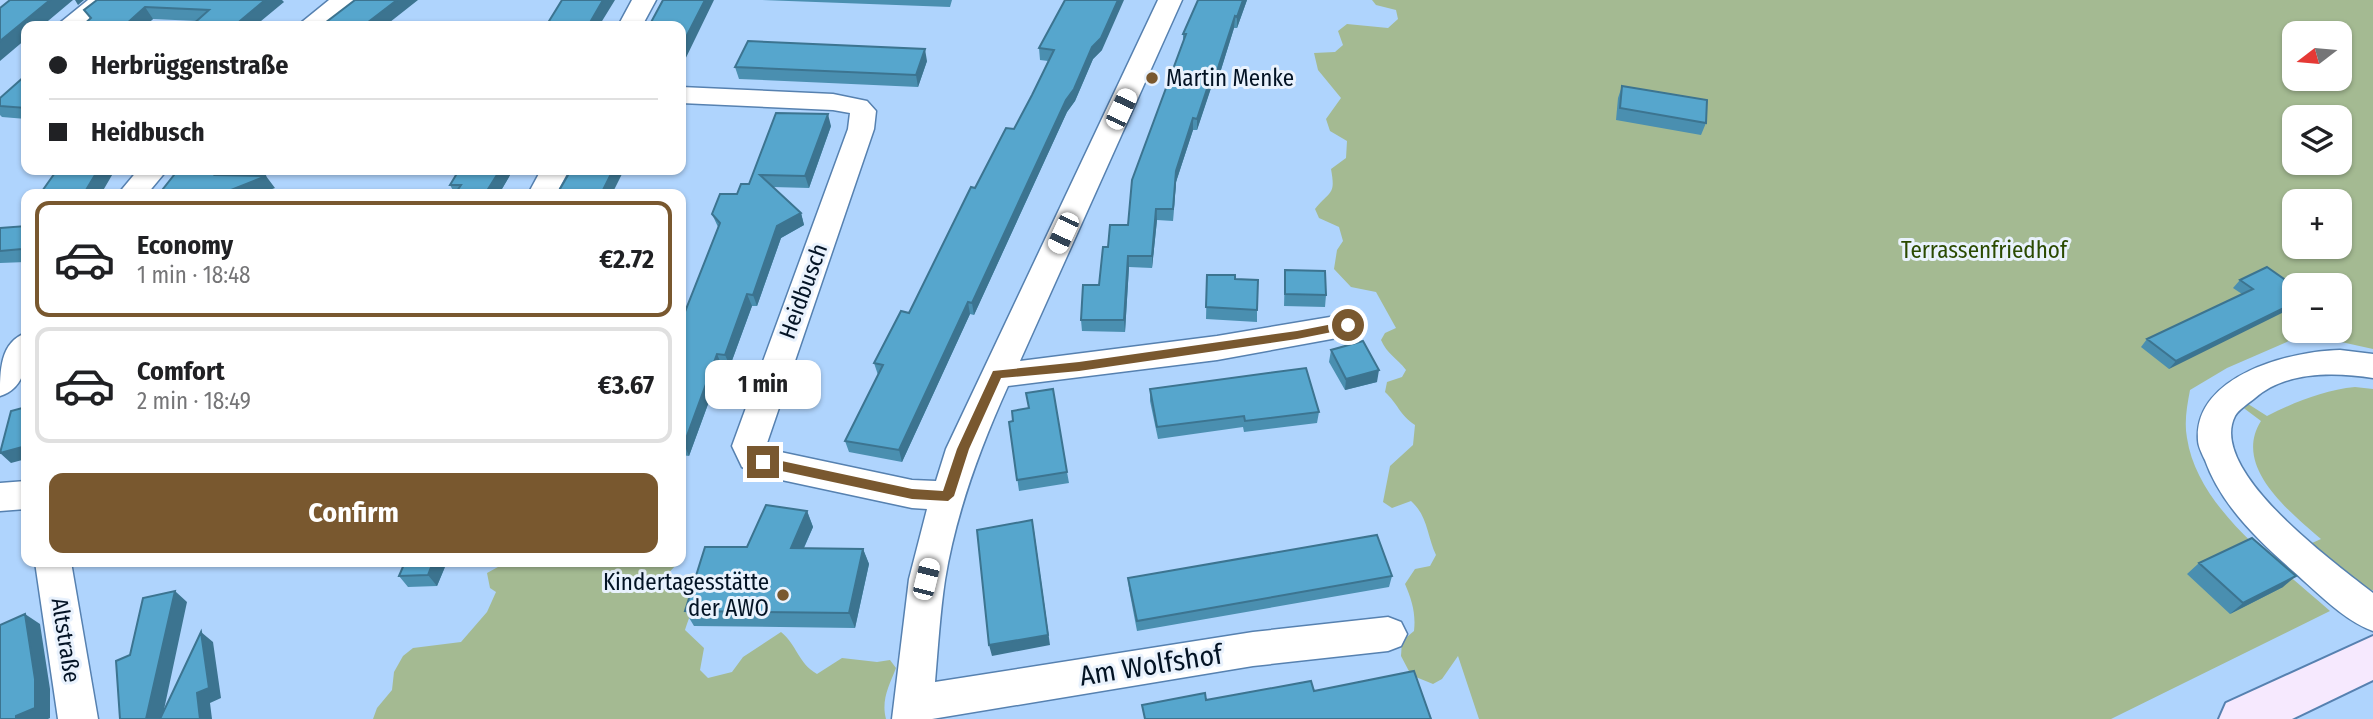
<!DOCTYPE html>
<html lang="en">
<head>
<meta charset="utf-8">
<style>
  :root { --surface:#fff; --page:#f2f2f2; --text:#202124; --muted:#757577; --line:#e0e0e0; --accent:#79582f }
  body { margin:0; font-family:"Fira Sans Condensed",sans-serif; background:var(--page); color:var(--text); height:100vh; display:flex; flex-direction:column; font-size:26px; white-space:nowrap }
  * { box-sizing:border-box; margin:0 }
  p { font-size:23px; color:var(--muted) }
  .icon { flex:none; width:38px; height:38px; fill:none; stroke:currentColor; stroke-width:2; stroke-linecap:round; stroke-linejoin:round }
  .map { position:relative; flex:1; overflow:hidden }
  .panel { position:absolute; left:21px; top:189px; width:665px; height:378px; display:flex; flex-direction:column; background:var(--surface); border-radius:14px; box-shadow:0 2px 5px #0004 }
  .panel>* { flex:none }
  .top-card { position:absolute; left:21px; top:21px; width:665px; height:154px; border-radius:14px; box-shadow:0 2px 5px #0004; display:grid; align-content:center; height:154px; padding:0 28px; background:var(--surface) }
  .needle { width:46px; rotate:254deg }
  .tools { position:absolute; left:2282px; top:21px; display:grid; gap:14px }
  .tools a { display:grid; place-items:center; width:70px; height:70px; border-radius:14px; background:var(--surface); box-shadow:0 2px 5px #0004; font-size:35px }
  .end { position:absolute; width:32px; height:32px; margin:-16px; border:9px solid #79582f; background:#fff; box-shadow:0 0 0 4px #fff }
  .from { border-radius:50% }
  .bubble { position:absolute; height:49px; border-radius:14px; background:var(--surface); box-shadow:0 2px 5px #0004; font-size:23px; font-weight:700; line-height:49px; text-align:center }
  .car { position:absolute; width:21px; height:42px; margin:-21px -10px; border-radius:9px; box-shadow:0 0 5px 2px #0007; background:linear-gradient(#fff 24%,#345 0 40%,#fff 0 76%,#345 0 86%,#fff 0) }
  .top-card b { display:flex; align-items:center; gap:24px; height:66px; font-size:26px }
  .top-card b+b { border-top:2px solid var(--line) }
  .top-card i { width:18px; height:18px; background:var(--text) }
  ul { padding:12px 0 0; list-style:none }
  li { display:flex; align-items:center; gap:21px; height:116px; margin:0 14px 10px; padding:0 14px; border:4px solid var(--line); border-radius:14px }
  li div { flex:1 }
  li b { display:block; font-size:26px }
  li em { font-style:normal; font-weight:700 }
  li.on { border-color:var(--accent) }
  li>.icon { width:63px; height:63px; stroke-width:1.5 }
  .cta { display:flex; gap:14px; margin-top:auto; padding:14px 28px }
  .cta a { flex:1; height:80px; border-radius:14px; background:var(--accent); color:#fff; font-size:28px; font-weight:700; line-height:80px; text-align:center }
  .map>svg:first-child { display:block }
  .green { fill:#a4ba92; fill-rule:evenodd }
  .lines { fill:none; stroke-linecap:round; stroke-linejoin:round }
  .street-casing { stroke:#5681b0; stroke-width:3 }
  .secondary-casing { stroke:#5681b0; stroke-width:4 }
  .street { fill:#fff; fill-rule:evenodd }
  .secondary { fill:#f6e9fe; fill-rule:evenodd }
  .wall { fill:#4a8fb0 }
  .shaded-wall { fill:#3c7490 }
  .building { fill:#56a6cd; stroke:#3c7490; stroke-width:2 }
  .route { fill:#79582f }
  .poi-dot { fill:#79582f; stroke:#e9f2fd; stroke-width:2.5 }
  .labels { text-anchor:middle; dominant-baseline:central; stroke-width:6; stroke-linejoin:round; paint-order:stroke }
  .poi-label { font-size:23px; fill:#031324; stroke:#e9f2fd; text-anchor:start }
  .park-label { font-size:23px; fill:#2b4a01; stroke:#e9f2fd }
  .street-label { font-size:23px; fill:#031324; stroke:#e9f2fd }
  .near-street-label { font-size:28px; fill:#031324; stroke:#e9f2fd }
</style>
</head>
<body>
<div class="map">
<svg width="2373" height="719" viewBox="0 0 2373 719">
  <rect width="100%" height="100%" fill="#afd4fd"/>
  <path class="green" d="M1372,0h1001v349l-68,-15 -78,34 -37,22c-3,16 -6,32 -3,48 11,72 92,127 143,173l-219,108h-632l-21,-63 -16,23 -9,5 -22,-9 -10,-19 1,-15 12,-10c2,-17 -2,-31 -9,-47l10,-15 15,-3 6,-11c-9,-19 -8,-39 -25,-54l-19,7 -9,-6 7,-36 23,-21 2,-20c-16,-11 -17,-21 -30,-33l2,-10 15,-5 4,-7c-9,-12 -19,-16 -25,-30l4,-7 11,-5 -20,-36 -25,-5 -17,-18 3,-19 6,-9 -4,-14 -20,-9 -4,-9c15,-19 21,-13 16,-40l15,-11 1,-17 -17,-10 -4,-12 15,-21 -23,-28 -4,-17 21,-1 8,-7 -5,-14 9,-7 41,4 10,-9 -2,-9 -20,-5zM2294,33h46v46h-46zM2294,117h46v46h-46zM2294,201h46v46h-46zM2294,285h46v46h-46z
    M2355,387l18,2v201l-8,3 -62,-46 18,-8c-31,-27 -89,-72 -60,-118l-20,-15 4,-4 22,14c28,-14 57,-26 88,-29z
    M507,562h172l-27,28 30,-3c16,15 9,24 3,43l19,18 -4,22 8,8 24,-6 11,-15 38,-25c16,13 17,31 36,42l25,-16 35,4 13,-2 6,8c-7,18 -15,32 -10,51h-513l4,-11 15,-18 2,-18 9,-16 10,-8 48,-6 26,-30 9,-20 -6,-4 -3,-15z"/>
  <g class="lines">
    <g class="street-casing">
      <path id="street" d="M88,0h28l-33,26h-27z
        M329,0h28l-33,26h-27z
        M632,0h24l-14,26h-24z
        M1158,0h24l-162,361 197,-25 131,-22 11,3 4,8 -4,8 -11,3 -131,24 -209,26c-28,62 -52,126 -63,194 -5,33 -7,68 -10,102l318,-50 135,-15 13,5 6,12 -6,12 -13,5 -135,15 -321,53h-40l17,-140 18,-70 -15,-1 -149,-32 -21,-9 -10,-21 116,-317 2,-16 -17,-3 -152,-7v-16l152,7 34,7 9,10 -2,18 -108,317 5,4 141,30 24,1 10,-32z
        M138,170h29l-20,24h-29z
        M541,170h28l-13,24h-28z
        M26,333c1,25 2,54 -26,63 0,-25 0,-54 26,-63z
        M2340,350l33,4v24c-38,-6 -87,-7 -118,20 -6,5 -17,12 -20,18 -28,55 101,148 138,177v38c-30,-11 -56,-39 -80,-60 -35,-31 -72,-66 -88,-111 -3,-6 -7,-14 -7,-20 -4,-65 93,-89 142,-90z
        M26,481v28l-26,2v-28z
        M35,562h36l27,157h-40z"/>
    </g>
    <g class="secondary-casing">
      <path id="secondary" d="M2373,636v44l-81,39h-73l7,-16z"/>
    </g>
    <use href="#street" class="street"/>
    <use href="#secondary" class="secondary"/>
  </g>
  <path class="wall" d="M762,0h190l-2,7z
    M1198,0h49l-10,28h-3l-19,61 -4,-1 -14,42h-4l-17,52 -3,39 -16,-1 -5,48 -23,-1 -4,65 -43,-1 -1,-11 18,-35 9,-38 20,-22 55,-183v-8z
    M284,2l-87,19 -44,-2 -8,7h-63l9,-7 -7,-9z
    M1039,48l63,2 -9,9 -18,42 -8,11 -93,203 -4,-1 -68,148 -53,-10 -4,-11 33,-66 -4,-12 35,-50 66,-125 39,-59 18,-34 16,-34 -8,-1z
    M927,61l-9,26 -179,-8 -4,-12z
    M26,75v44l-24,-2 -2,-2v-9z
    M1622,86l84,37 -5,12 -85,-15 2,-22z
    M831,126l-22,62 -36,-1 28,26 3,12 -23,13 -24,68h-5l-22,60h-8l-33,90 -8,-1v-133l37,-95 -6,-13 37,-30z
    M57,170l44,24h-61z
    M459,170h54l-14,24h-44l-5,-9z
    M26,226v36l-26,1v-35z
    M1285,270l41,25 -1,12 -41,-1z
    M1207,275l28,4 22,31v12l-51,-3z
    M2240,280l54,6 -125,83 -28,-22 6,-8 95,-45 -9,-6z
    M1331,350l46,32 -32,8 -16,-28z
    M1150,389l169,23 -2,11 -73,9 -1,-5 -85,12 -8,-38z
    M1009,422l58,50 2,11 -50,8z
    M807,511l6,16 -9,21 59,1 6,15 -14,64 -161,-2 -9,-15 62,-64z
    M405,562h42l-10,24 -29,1 -9,-11z
    M2199,563l84,24 -53,27 -43,-40z
    M1392,576l-3,11 -252,44 -8,-42 -1,-11z"/>
  <path class="shaded-wall" d="M50,0h23l-31,26h-16v13l-26,22v-20z
    M75,0h9l-6,5z
    M265,0h17l2,2 -29,24h-21z
    M397,0h21l-33,26h-22z
    M603,0h12l-16,26h-11z
    M705,0h9l-33,68v-21z
    M1118,0h6l-22,50 -9,9 -18,42 -8,11 -93,203 -2,-12 94,-203 26,-53z
    M1243,0h4l-10,28v-11z
    M145,7l8,12 -8,7h-21z
    M1235,16l-1,12 -19,61v-12z
    M925,49l2,12 -9,26 -2,-12z
    M1211,77v11l-14,42v-11z
    M828,114l3,12 -22,62 -4,-12z
    M1193,118v12l-17,52 -3,39 3,-50z
    M98,170h17l-14,24h-11l-4,-4z
    M219,170h17l-12,17 -9,-12z
    M500,170h13l-14,24h-14z
    M613,170h11l-12,24h-11z
    M266,176l9,12 -16,6h-38z
    M1156,209l1,11 -5,48v-12z
    M801,213l3,12 -23,13 -24,68 -4,-11 24,-69z
    M26,244v10l-4,-5z
    M1128,256l1,11 -4,65 -1,-12z
    M747,294l5,12 -22,60 -5,-11z
    M968,302l2,12 -68,148 -3,-12z
    M2294,303v4l-125,62 7,-8z
    M717,354l5,12 -33,90 -5,-12z
    M1379,370l-2,12 -32,8 1,-11z
    M26,446v13l-15,4 -11,-10z
    M807,511l6,16 -16,36 -6,-15z
    M1034,531l16,114 -58,11 -3,-11z
    M863,549l6,15 -14,64 -6,-15z
    M433,562h14l-10,24 -9,-11z
    M2296,576l-13,11 -53,27 13,-11z
    M175,591l12,11 -25,117h-16z
    M25,614l15,10 10,65v29l-2,1h-32z
    M201,632l12,10 8,56 -11,5 2,16h-12l-3,-26z"/>
  <path class="building" d="M10,0h40l-50,41v-33z
    M97,0h168l-31,26h-43l18,-16 -64,-3 -21,19h-42l9,-8 -7,-8z
    M355,0h42l-34,26h-42z
    M562,0h41l-15,26h-42z
    M663,0h42l-24,47v-21h-32z
    M1065,0h53l-17,38 -9,9 -18,42 -8,11 -94,203 -4,-1 -69,148 -54,-9 38,-76 -9,-2 27,-52 8,2 62,-126 4,1 31,-60 8,1 18,-34 22,-45 -15,-2z
    M1198,0h45l-6,17 -2,-1 -20,61h-4l-14,42 -4,-1 -17,53 -3,38h-17l-4,47h-24l-4,64h-43l2,-35h16l4,-38h5l2,-22h18l4,-45 54,-146h-3z
    M748,41l177,8 -9,26 -181,-8z
    M26,75v33l-26,-2v-8z
    M1622,86l85,14 -1,23 -86,-15z
    M776,113l52,1 -23,62 -45,-1 41,38 -24,13 -24,69 -6,-1 -22,61 -8,-1 -33,90h-3v-122l39,-99 -8,-9 8,-20h17l4,-10h8z
    M57,170h41l-12,20 -46,4z
    M178,170h41l-4,5 51,1 -45,18h-62z
    M459,170h41l-15,24h-30l6,-9h-11z
    M571,170h42l-12,24h-44z
    M26,226v18l-4,5 -22,2v-23z
    M2267,267l27,19v17l-118,58 -29,-22 106,-50 -13,-9z
    M1285,270l40,1 1,24 -41,-1z
    M1207,275h28v4l23,1 -1,30 -51,-3z
    M1363,341l16,29 -33,9 -15,-29z
    M1306,368l13,44 -74,9 -1,-5 -87,11 -7,-38z
    M1053,389l14,83 -50,8 -8,-58 4,-1 -1,-10 17,-3 -3,-15z
    M26,407v39l-26,7 11,-42z
    M766,505l41,6 -16,37 72,1 -14,64 -164,-2 20,-64h42z
    M1032,520l16,115 -59,10 -12,-115z
    M1377,535l15,41 -255,45 -9,-43z
    M2252,538l44,38 -53,27 -44,-40z
    M405,562h28l-5,13 -29,1z
    M175,591l-29,128h-26l-4,-58 14,-6 13,-57z
    M25,614l10,65v29l-19,8v3h-16v-94z
    M201,632l8,56 -12,5 3,26h-40z
    M1414,671l17,48h-286l-3,-14 63,-12 1,7 105,-19 3,10z"/>
  <path class="route" d="M1348,321l6,4 -2,3 -55,11 -218,32 -78,7 -32,71 -15,47 -6,5 -36,-2 -149,-32 -6,-5 6,-5 149,32 31,2 14,-42 36,-78 86,-9 218,-31z"/>
  <g class="poi-dot">
    <circle cx="1152" cy="78" r="7"/>
    <circle cx="783" cy="595" r="7"/>
  </g>
  <g class="labels">
    <g class="poi-label">
      <text x="1166" y="78">Martin Menke</text>
      <text x="769" y="582" text-anchor="end">Kindertagesstätte<tspan x="769" dy="26">der AWO</tspan></text>
    </g>
    <g class="park-label">
      <text x="1984" y="250">Terrassenfriedhof</text>
    </g>
    <g class="street-label">
      <text transform="translate(803 291) rotate(-70)">Heidbusch</text>
      <text transform="translate(66 640) rotate(81)">Altstraße</text>
    </g>
    <g class="near-street-label">
      <text transform="translate(1151 665) rotate(-9)">Am Wolfshof</text>
    </g>
  </g>
</svg>
<div class="tools">
<a><svg class="needle" viewBox="-14 -14 28 28"><path d="M0-13l5 13h-10z" fill="#e53935"/><path d="M0 13l5-13h-10z" fill="#757577"/></svg></a>
<a><svg class="icon" aria-label="layers" viewBox="0 0 24 24"><path d="M12 4l9 5-9 5-9-5zM3 14l9 5 9-5"/></svg></a>
<a>+</a>
<a>−</a>
</div>
<i class="end from" style="left:1348px;top:325px"></i>
<i class="end" style="left:763px;top:462px"></i>
<div class="bubble" style="left:705px;top:360px;width:116px">1 min</div>
<i class="car" style="left:1121px;top:109px;rotate:25deg"></i>
<i class="car" style="left:1063px;top:233px;rotate:205deg"></i>
<i class="car" style="left:926px;top:579px;rotate:14deg"></i>
<div class="top-card">
<b><i class="from"></i>Herbrüggenstraße</b>
<b><i></i>Heidbusch</b>
</div>
<section class="panel">
<ul>
<li class="on"><svg class="icon" aria-label="car" viewBox="0 0 24 24"><path d="M5 17H2v-5l4-1 3-4h7l3 4 3 1v5h-3M9 17h6M6 11h13"/><circle cx="7" cy="17" r="2"/><circle cx="17" cy="17" r="2"/></svg><div><b>Economy</b><p>1 min · 18:48</p></div><em>€2.72</em></li>
<li><svg class="icon" aria-label="car" viewBox="0 0 24 24"><path d="M5 17H2v-5l4-1 3-4h7l3 4 3 1v5h-3M9 17h6M6 11h13"/><circle cx="7" cy="17" r="2"/><circle cx="17" cy="17" r="2"/></svg><div><b>Comfort</b><p>2 min · 18:49</p></div><em>€3.67</em></li>
</ul>
<div class="cta"><a>Confirm</a></div>
</section>
</div>
</body>
</html>
